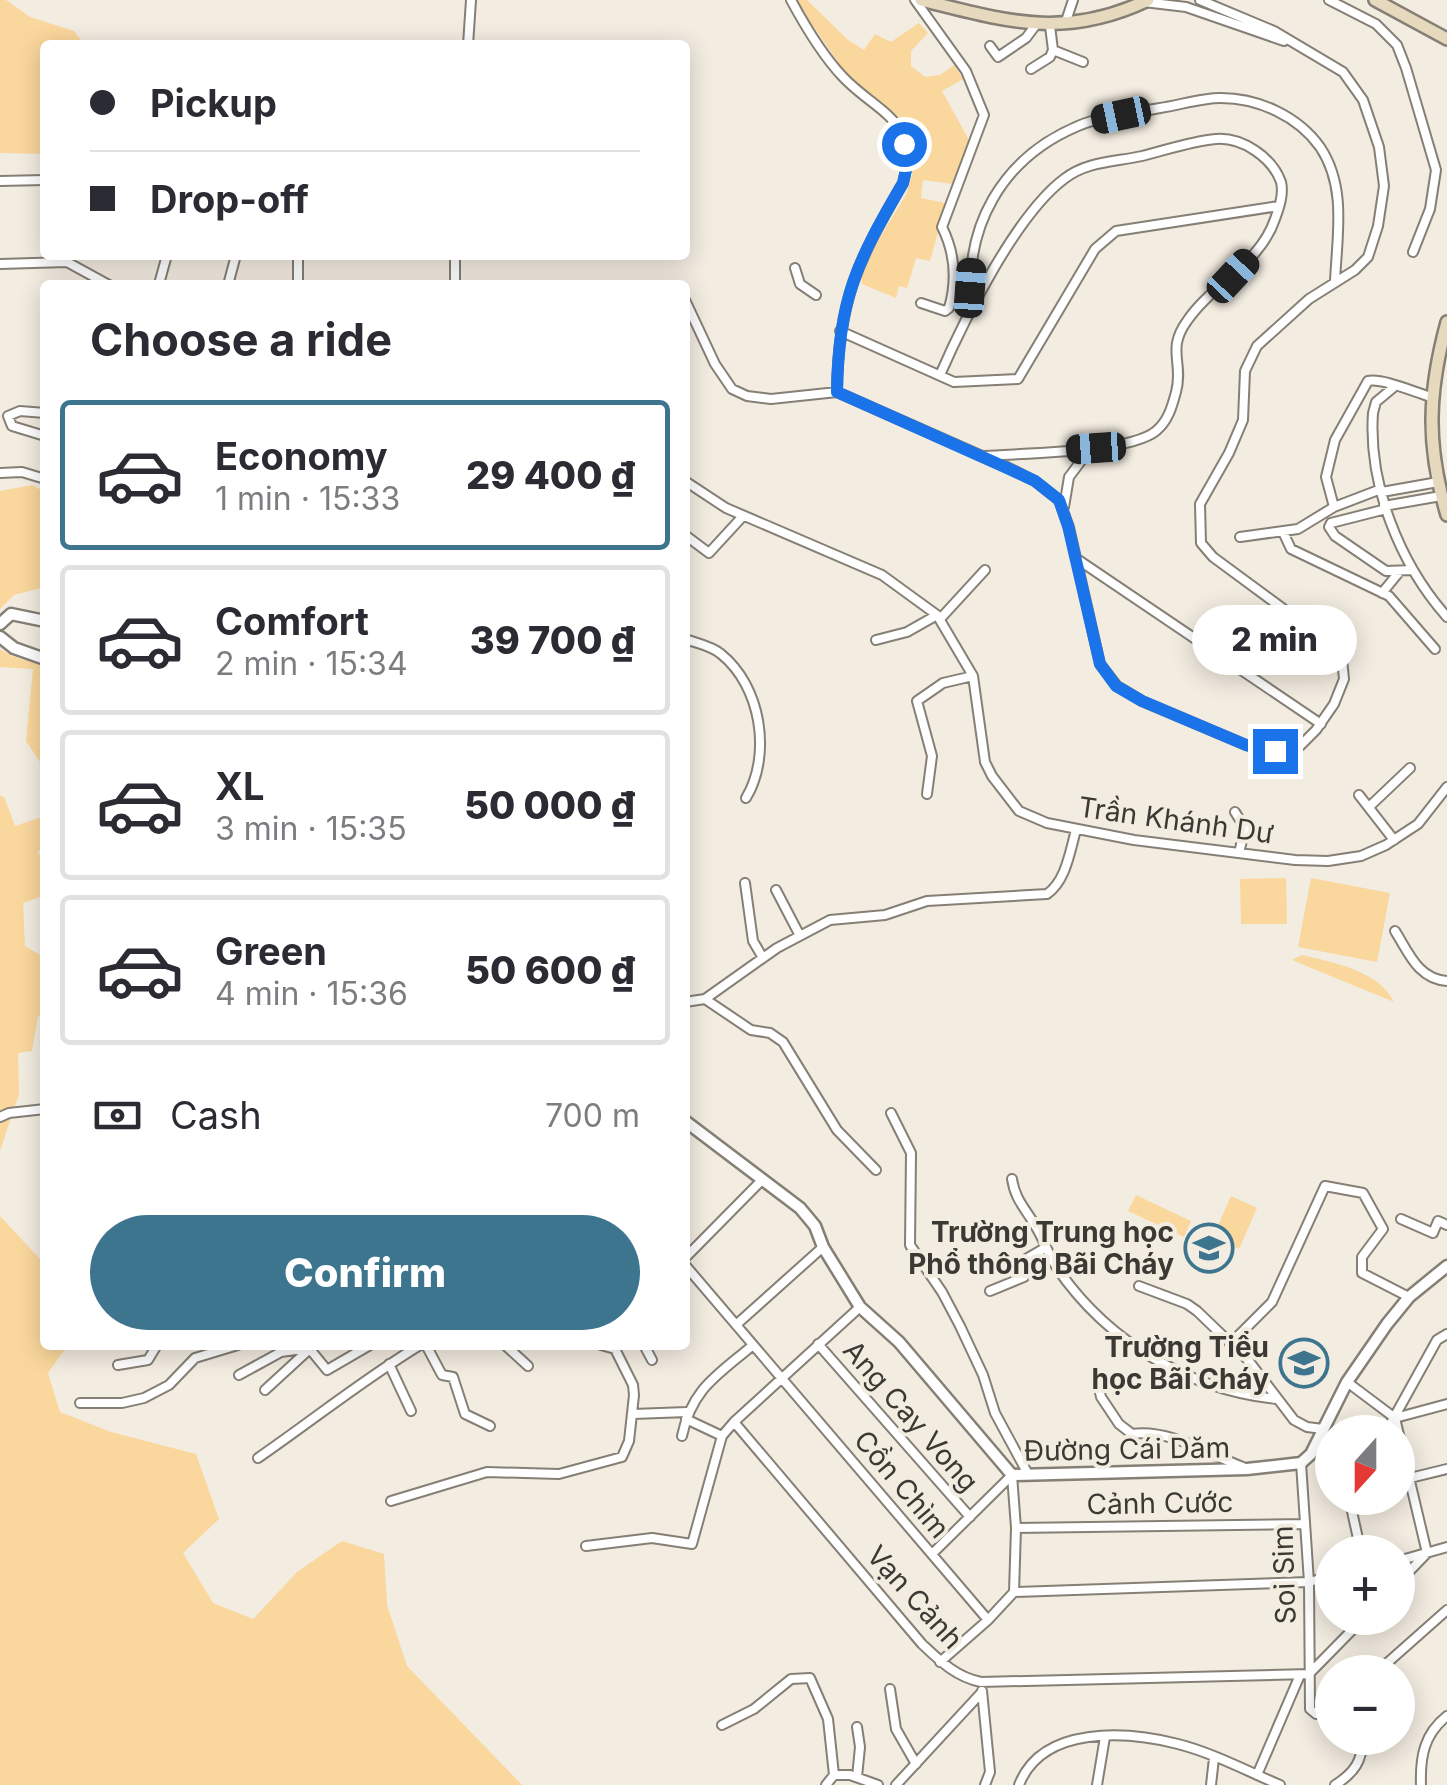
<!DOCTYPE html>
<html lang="en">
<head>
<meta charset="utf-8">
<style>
  :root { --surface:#fff; --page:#f7f7f7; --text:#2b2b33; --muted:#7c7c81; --line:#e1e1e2; --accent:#3d758f }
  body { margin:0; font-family:Inter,sans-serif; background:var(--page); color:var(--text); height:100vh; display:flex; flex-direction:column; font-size:38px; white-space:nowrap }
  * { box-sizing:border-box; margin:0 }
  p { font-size:32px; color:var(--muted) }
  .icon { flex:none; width:55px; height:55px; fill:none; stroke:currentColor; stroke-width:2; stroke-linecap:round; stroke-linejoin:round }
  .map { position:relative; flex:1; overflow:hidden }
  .drawer { position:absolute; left:40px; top:280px; width:650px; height:1070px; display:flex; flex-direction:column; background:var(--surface); border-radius:10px; box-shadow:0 5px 25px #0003 }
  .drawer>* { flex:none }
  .guide { position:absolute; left:40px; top:40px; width:650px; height:220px; border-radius:10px; box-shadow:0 5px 25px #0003; display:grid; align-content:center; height:220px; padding:0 50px; background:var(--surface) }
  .needle { width:65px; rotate:201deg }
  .fabs { position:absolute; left:1315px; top:1415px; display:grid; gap:20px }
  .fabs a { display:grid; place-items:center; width:100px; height:100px; border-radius:50%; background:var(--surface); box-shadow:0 5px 25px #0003; font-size:50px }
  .end { position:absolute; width:45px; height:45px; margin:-22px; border:12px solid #1a73e8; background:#fff; box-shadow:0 0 0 5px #fff }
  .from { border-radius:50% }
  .bubble { position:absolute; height:70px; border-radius:35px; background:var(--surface); box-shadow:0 5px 25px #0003; font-size:32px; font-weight:800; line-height:70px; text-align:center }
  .car { position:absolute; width:30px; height:60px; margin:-30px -15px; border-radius:12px; box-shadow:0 0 8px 2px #0007; background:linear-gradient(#222 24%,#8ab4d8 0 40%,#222 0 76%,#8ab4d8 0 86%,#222 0) }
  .guide b { display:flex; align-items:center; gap:35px; height:95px; font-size:38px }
  .guide b+b { border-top:2px solid var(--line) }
  .guide i { width:25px; height:25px; background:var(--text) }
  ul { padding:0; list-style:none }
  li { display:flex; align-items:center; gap:30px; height:150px; margin:0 20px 15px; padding:0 30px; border:5px solid var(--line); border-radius:10px }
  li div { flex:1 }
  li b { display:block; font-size:38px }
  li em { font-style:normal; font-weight:800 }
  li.selected { border-color:var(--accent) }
  li>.icon { width:90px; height:90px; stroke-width:1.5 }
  h2 { padding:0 50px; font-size:45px; line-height:120px }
  .pay { display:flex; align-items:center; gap:25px; height:110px; padding:0 50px; font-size:38px }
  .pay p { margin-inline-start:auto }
  .button { display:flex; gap:20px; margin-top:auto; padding:20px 50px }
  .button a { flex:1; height:115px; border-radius:60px; background:var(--accent); color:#fff; font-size:40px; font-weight:800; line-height:115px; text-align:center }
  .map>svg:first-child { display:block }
  .green { fill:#fad79c }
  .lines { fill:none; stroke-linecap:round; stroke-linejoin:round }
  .minor-casing { stroke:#857f75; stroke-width:12 }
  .tertiary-casing { stroke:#857f75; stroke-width:15 }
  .secondary-casing { stroke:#857f75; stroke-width:16 }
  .minor { stroke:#fff; stroke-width:8 }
  .tertiary { stroke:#fff; stroke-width:10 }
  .secondary { stroke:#e7d9bd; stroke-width:11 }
  .route { stroke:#1a73e8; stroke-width:12 }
  .labels { text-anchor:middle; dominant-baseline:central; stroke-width:8; stroke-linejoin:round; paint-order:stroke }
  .street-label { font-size:28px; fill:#3b3934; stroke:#f3ece1 }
  .poi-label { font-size:28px; font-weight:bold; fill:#3b3934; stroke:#f3ece1; text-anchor:end }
</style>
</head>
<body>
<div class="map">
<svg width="1447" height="1785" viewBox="0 0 1447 1785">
  <rect width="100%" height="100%" fill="#f3ece1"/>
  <path class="green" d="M0,0h6l24,17 44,14 11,14h-40v109l-45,-1z
    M795,0h12l41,40 16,10 11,-16 16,8 28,-19 9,10 -17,18v15l14,11 15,-2 14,-10 9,14 -21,12 27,49 -16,44 -30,-4 -2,18 25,5 -16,58 -14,-3 -9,30 -8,-2 -3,12 -34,-14 -1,-16 45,-73 6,-20 -1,-39 -12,-19 -52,-42z
    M32,485l13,7v95l-31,8 -14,14v-118z
    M0,649c15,11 29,10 45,18v94l-5,1 -14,-21 7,-72 -33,-2z
    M0,796l4,1 11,29 30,-10v31l-8,5 8,9v34l-22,8 2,43 20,12v55l-7,3 -6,35 -14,2 1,41 -19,57z
    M1286,878l1,46h-46l-1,-45z
    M1311,878l79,15 -13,69 -79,-15z
    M1302,955c32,8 76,15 92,47l-102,-42z
    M1136,1195l55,26 -7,16 -56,-26z
    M1231,1196l26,12 -18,41 -26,-12z
    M0,1216l40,43 5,12v74h23l-20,28 12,39 51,20 85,22 23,65 -36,34 30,50 40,16 44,-47 45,-31 42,13 3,51 20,61 115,119h-522z"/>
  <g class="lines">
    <g class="minor-casing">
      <path id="minor" d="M791,0c14,26 32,56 52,77 34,36 77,42 60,106 -45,78 -65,117 -66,209
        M915,0l51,71 18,44 -42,112c13,26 15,53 7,81l-4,3 -24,-8
        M1329,0l47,24 21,21 9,23 30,102 -6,39 -17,43
        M1144,2l42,5 98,34
        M1065,24l8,-24
        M1050,26l3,24
        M468,45l3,-45
        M990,46l8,11 28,-19 9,-12
        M1053,50l30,12
        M1031,69l19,-12 3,-7
        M0,181l45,-1
        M0,264l67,-2 42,23
        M795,268l5,16 16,11
        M159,284l8,-29
        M228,285l8,-30
        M298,285v-30
        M455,285v-30
        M685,300l30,64 17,25 15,7 24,3 66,-7 170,75 28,14 24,19 10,27 31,137 17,22 25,15 104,44 29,6 25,-5 16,-16 18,-26 10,-25 -2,-20 -7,-12 -122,-90 -12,-14 -1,-39 29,-51 14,-33 2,-49 12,-25 52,-47 46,-29 13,-13 10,-31 6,-40 -5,-39 -16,-47 -20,-28 -69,-41 -74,-31
        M972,308c-9,-81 30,-150 106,-182 25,-11 56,-13 82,-18 20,-3 41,-10 61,-10 37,0 77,18 99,49 27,40 17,89 15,134
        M840,331l114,51 64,-3 77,-130 21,-18 163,-25
        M940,375c24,-55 76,-160 124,-196 23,-18 51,-17 78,-23 24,-6 50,-15 74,-17 26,-2 56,18 65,43 3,12 -2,26 -6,37 -15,45 -63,65 -88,102 -21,29 -3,42 -11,71 -4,15 -8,29 -20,39 -27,22 -133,22 -171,25
        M1394,387l-18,15 -3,11c-5,72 27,151 74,204
        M45,413l-25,-2 -12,5 4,10 33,10
        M0,473l22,-1 23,7
        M685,481l41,27 156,67 55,40 36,61 12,86 7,14 27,35 28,12 87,17 161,20 33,1 33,-5 25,-11 32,-21 29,-37
        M1382,492l56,-10
        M1384,506l57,-10
        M1064,507l5,-30 21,-28
        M1334,507l-8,-30 9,-37 33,-59c15,-3 46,11 63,16
        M1386,509l-55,14 -2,4 6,9 51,35 26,-1
        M1283,532l8,17 98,47 46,53
        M685,535l24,18 34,-37
        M1240,537l58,-8 36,-22 47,-18
        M1077,559l244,165
        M1382,593l18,-22
        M940,619l45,-49
        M685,639c11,4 27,7 36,15 40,32 51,101 25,144
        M876,640l31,-8 30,-17
        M927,794l5,-38 -15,-55 26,-18 30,-7
        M1359,795l35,45
        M1370,806l40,-38
        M1235,812l10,16 -6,25
        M745,883l8,58 10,17
        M776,890l23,44
        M1395,931c14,22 23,48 52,50
        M705,999l46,31 19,3 13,9 54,88 39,40
        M685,1002l20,-3 72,-51 53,-28 55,-5 42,-14 120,-7c19,-13 23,-43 29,-64
        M891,1113l20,40 -1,92 32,47 18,34 23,49 12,38 33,61
        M0,1117l9,-4 36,-4
        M1012,1179c3,21 14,30 24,48 8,13 12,27 21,41 50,73 131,122 220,131
        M1401,1219l32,14 5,-12 9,4
        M685,1258l76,-77
        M685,1265l303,355
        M1139,1286l48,18 10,7 51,49 46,60 13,7 16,2
        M990,1291l34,-14 2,-18 19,-11
        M737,1324l86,-77
        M818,1344l152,173
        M1230,1344l42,-42 53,-116 38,7 20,36 -21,28v16l47,24
        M426,1345l16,30 11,2 12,37 25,12
        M505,1345l23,21
        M644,1345l8,15
        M389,1364l22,47
        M118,1365l30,-5 9,-15
        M239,1375l42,-23 28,-4 18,22 43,-25
        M1096,1375l5,22 18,27 13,10c38,-5 76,20 111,33
        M1347,1382l48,36 32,135 -29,30
        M265,1390l49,-45
        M80,1403h42l22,-5 25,-13 26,-27 43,-13
        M633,1414l54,-2
        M1395,1418l52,-14
        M686,1419l36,17 12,-14 188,222c18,17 34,33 59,38l328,-8
        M734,1422l126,-115
        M1386,1432l51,-92 10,-6
        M682,1436c10,-48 36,-61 71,-91
        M258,1458c55,-38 106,-79 162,-113
        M1301,1463l8,119 1,127 6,5 16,-1
        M1410,1478l37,-9
        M1349,1498l12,54
        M391,1501l96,-29 72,2 63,-17 7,-16 5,-46 -1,-10 -18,-36 -14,-4
        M1016,1528l289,-4
        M586,1546l66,-8 40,6 30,-108
        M932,1554l80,-79
        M1398,1561l49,-14
        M1014,1592l295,-10 23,-6
        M940,1662l48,-42 26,-28 2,-64 -4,-53
        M1377,1672l70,-62
        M1309,1674l55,-56
        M890,1689l6,40 20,35
        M982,1691l8,81 -5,13
        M722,1725l32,-16 37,-30 19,-1 18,41 6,56
        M1257,1775l43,-100
        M857,1777l3,-30 -3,-20
        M826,1785l8,-10h16l28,10
        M896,1785l86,-93
        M1019,1785c23,-60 108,-54 159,-41 35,9 69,27 102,41
        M1097,1785l8,-48
        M1211,1785l3,-27
        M1335,1785c19,-12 28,-24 27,-47
        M1421,1785c-1,-28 3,-51 26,-69"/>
    </g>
    <g class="tertiary-casing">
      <path id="tertiary" d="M0,624l11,-10 34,7
        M0,637l14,11 31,11
        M685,1121l115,87 15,18 8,21 37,60 39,35 113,133 235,-6 54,-6 10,-9 36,-72 40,-58 22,-27 38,-31"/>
    </g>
    <g class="secondary-casing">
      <path id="secondary" d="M921,0c85,21 143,40 227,0
        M1375,0l72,39
        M1447,322c-19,70 -21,123 0,193"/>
    </g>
    <use href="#minor" class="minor"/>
    <use href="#tertiary" class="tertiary"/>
    <use href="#secondary" class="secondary"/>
  </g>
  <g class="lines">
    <path class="route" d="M904,144l2,26 -3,13c-46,78 -65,117 -66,209l170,76 28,13 24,19 9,26 32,138 16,22 26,15 104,44 29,6"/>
  </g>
  <defs>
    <g id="school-ring" transform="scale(2.5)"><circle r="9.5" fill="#f3ece1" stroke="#3d758f" stroke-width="1.5"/><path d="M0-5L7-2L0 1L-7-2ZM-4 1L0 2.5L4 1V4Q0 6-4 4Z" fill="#3d758f"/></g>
  </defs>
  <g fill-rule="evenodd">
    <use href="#school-ring" x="1209" y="1248"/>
    <use href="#school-ring" x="1304" y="1363"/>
  </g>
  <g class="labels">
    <g class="street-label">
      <text transform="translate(1176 820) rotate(8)">Trần Khánh Dư</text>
      <text transform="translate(911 1416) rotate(49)">Ang Cay Vong</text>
      <text transform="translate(1127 1449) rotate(-1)">Đường Cái Dăm</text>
      <text transform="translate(902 1484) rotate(50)">Cồn Chìm</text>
      <text transform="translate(1160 1503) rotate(-1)">Cảnh Cước</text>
      <text transform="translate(1284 1575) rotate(-92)">Soi Sim</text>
      <text transform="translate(915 1597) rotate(48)">Vạn Cảnh</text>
    </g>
    <g class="poi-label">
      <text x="1174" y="1232">Trường Trung học<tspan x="1174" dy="32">Phổ thông Bãi Cháy</tspan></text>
      <text x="1269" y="1347">Trường Tiểu<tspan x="1269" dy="32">học Bãi Cháy</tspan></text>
    </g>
  </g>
</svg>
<div class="fabs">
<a><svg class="needle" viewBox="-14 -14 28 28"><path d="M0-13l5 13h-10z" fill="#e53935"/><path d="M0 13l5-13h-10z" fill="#7c7c81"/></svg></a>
<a>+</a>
<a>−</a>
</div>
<i class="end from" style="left:904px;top:144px"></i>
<i class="end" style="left:1275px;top:751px"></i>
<div class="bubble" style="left:1192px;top:605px;width:165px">2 min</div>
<i class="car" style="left:1121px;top:115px;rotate:258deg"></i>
<i class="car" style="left:1233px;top:276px;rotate:43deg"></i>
<i class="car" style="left:970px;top:288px;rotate:4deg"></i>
<i class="car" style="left:1096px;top:448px;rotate:266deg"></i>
<div class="guide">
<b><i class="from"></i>Pickup</b>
<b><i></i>Drop-off</b>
</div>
<section class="drawer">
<h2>Choose a ride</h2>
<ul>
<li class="selected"><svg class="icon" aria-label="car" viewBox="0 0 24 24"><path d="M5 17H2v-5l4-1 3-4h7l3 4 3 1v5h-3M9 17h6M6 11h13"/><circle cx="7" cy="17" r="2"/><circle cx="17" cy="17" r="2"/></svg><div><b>Economy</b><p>1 min · 15:33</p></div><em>29 400 ₫</em></li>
<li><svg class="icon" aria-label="car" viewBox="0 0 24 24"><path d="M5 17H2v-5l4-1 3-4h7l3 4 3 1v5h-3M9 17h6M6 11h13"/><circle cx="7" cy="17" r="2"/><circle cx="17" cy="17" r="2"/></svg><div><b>Comfort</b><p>2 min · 15:34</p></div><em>39 700 ₫</em></li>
<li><svg class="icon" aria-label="car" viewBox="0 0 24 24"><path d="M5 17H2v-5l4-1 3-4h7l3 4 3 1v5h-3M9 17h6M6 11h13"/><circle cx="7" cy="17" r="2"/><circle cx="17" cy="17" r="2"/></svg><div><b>XL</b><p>3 min · 15:35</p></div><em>50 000 ₫</em></li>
<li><svg class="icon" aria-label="car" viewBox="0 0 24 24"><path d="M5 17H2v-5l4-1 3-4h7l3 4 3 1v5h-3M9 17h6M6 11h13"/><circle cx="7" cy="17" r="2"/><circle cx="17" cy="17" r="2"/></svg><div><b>Green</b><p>4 min · 15:36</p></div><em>50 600 ₫</em></li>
</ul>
<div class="pay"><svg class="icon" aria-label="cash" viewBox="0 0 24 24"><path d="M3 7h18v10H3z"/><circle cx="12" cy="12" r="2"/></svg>Cash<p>700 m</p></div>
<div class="button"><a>Confirm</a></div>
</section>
</div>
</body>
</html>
